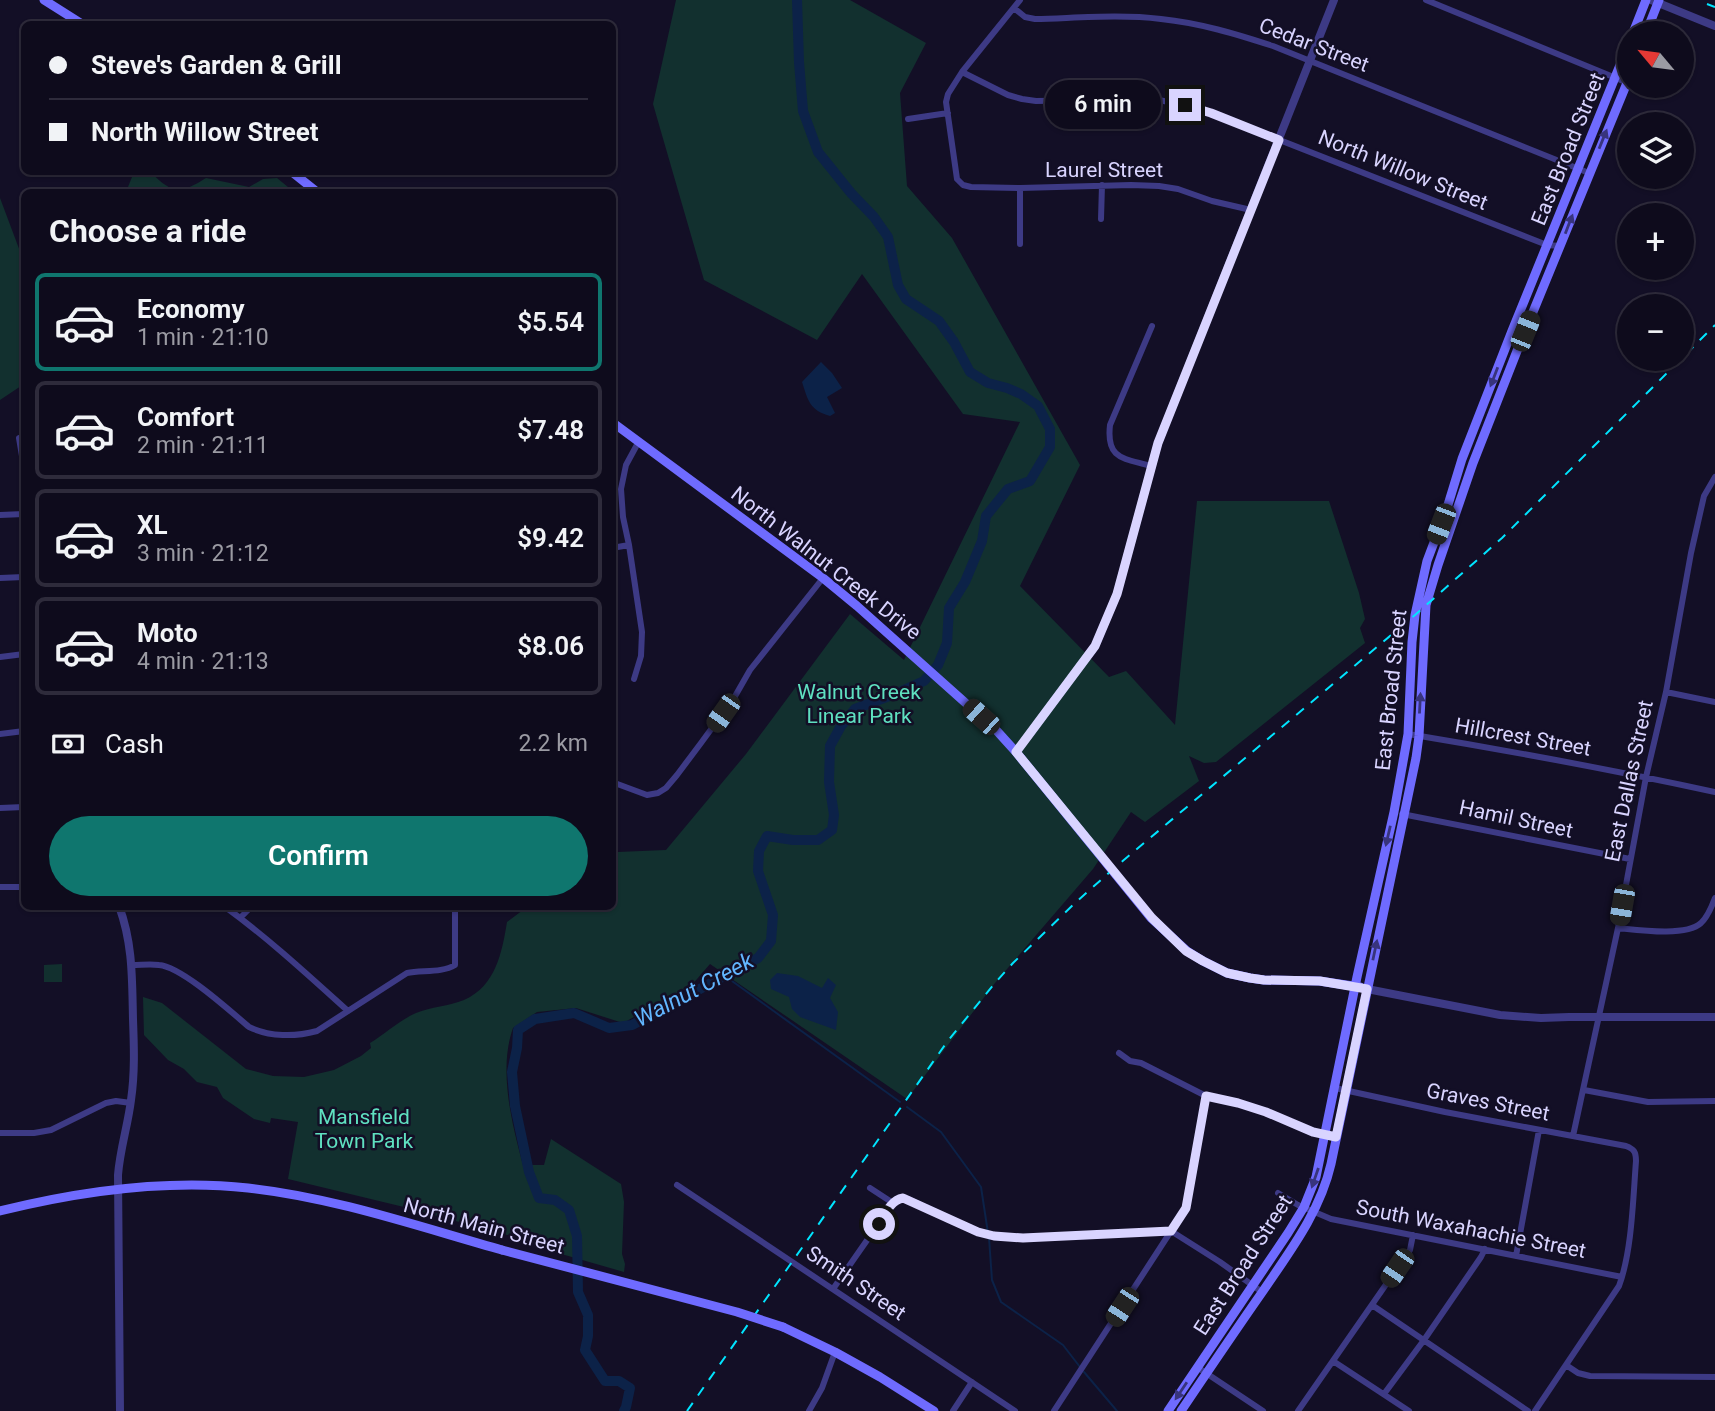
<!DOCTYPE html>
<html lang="en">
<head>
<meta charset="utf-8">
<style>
  :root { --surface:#0e0b1c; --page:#171425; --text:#f1f3f6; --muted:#9b9ba3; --line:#2e2b3b; --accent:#0f766e }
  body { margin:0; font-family:Roboto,sans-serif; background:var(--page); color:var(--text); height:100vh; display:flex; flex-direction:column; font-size:26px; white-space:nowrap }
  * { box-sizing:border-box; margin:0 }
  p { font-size:23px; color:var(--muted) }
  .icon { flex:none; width:38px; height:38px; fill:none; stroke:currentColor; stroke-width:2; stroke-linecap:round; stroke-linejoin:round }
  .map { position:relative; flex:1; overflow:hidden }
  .side { position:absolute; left:21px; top:189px; width:595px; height:721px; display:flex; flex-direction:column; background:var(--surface); border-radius:10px; box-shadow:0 2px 5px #0004,0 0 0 2px var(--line) }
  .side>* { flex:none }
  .top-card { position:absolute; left:21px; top:21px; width:595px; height:154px; border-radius:10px; box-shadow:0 2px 5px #0004,0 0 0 2px var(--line); display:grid; align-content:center; height:154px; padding:0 28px; background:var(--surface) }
  .needle { width:46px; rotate:299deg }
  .controls { position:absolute; left:1617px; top:21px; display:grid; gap:14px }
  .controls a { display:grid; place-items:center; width:77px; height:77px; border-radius:50%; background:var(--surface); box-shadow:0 2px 5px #0004,0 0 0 2px var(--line); font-size:35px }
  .end { position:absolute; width:32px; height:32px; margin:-16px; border:9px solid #d9d4ff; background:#111; box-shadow:0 0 0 4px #111 }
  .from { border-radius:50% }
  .bubble { position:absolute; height:49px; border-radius:24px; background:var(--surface); box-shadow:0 2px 5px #0004,0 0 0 2px var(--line); font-size:23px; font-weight:600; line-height:49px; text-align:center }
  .car { position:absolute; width:21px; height:42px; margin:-21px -10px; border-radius:9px; box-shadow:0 0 5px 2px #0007; background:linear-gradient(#222 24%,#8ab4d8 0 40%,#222 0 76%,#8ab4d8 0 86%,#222 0) }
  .top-card b { display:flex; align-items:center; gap:24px; height:66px; font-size:26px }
  .top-card b+b { border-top:2px solid var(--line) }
  .top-card i { width:18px; height:18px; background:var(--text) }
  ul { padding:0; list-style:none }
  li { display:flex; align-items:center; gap:21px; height:98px; margin:0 14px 10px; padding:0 14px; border:4px solid var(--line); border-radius:10px }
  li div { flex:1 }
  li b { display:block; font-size:26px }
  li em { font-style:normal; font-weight:600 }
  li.selected { border-color:var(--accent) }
  li>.icon { width:63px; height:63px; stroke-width:1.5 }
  h2 { padding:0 28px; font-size:32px; line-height:84px }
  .pay { display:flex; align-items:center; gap:18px; height:77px; padding:0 28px; font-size:26px }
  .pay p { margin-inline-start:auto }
  .button { display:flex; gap:14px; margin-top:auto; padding:14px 28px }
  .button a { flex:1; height:80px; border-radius:42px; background:var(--accent); color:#fff; font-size:28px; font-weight:600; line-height:80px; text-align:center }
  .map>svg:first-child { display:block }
  .green { fill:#12302f }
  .water { fill:#0c2248 }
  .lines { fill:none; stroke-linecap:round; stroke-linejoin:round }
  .stream { stroke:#0c2248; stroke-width:2 }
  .river { stroke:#0c2248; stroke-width:10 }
  .minor { stroke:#3d3a85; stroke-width:6 }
  .tertiary { stroke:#3d3a85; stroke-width:8 }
  .secondary { stroke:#6f6bff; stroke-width:9 }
  .rail { stroke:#00e5ff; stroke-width:2; stroke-dasharray:10 9; stroke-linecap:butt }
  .secondary-bridge { stroke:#6f6bff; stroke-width:9 }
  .oneway { fill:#38347d }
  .route { stroke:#d9d4ff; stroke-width:9 }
  .labels { text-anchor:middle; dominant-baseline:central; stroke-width:5; stroke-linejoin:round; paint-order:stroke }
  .street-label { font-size:21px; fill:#d9d4ff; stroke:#130f26 }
  .park-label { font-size:21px; fill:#5fe0c0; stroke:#130f26 }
  .water-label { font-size:23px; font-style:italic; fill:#62b6ff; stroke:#130f26 }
</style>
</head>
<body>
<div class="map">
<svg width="1715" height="1411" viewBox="0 0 1715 1411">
  <rect width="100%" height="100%" fill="#130f26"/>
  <path class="green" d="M676,0h174l76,43 -26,50 7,93 45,52 128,227 -60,121 89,91 17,-6 49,54 22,-224h132l30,92 6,26 -5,9 5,15 -149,119 -12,1 -15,-7 10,25 -54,41 -14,-10 -38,57 -98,114 -88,116 -197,-135 -19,22 -68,37 -47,-15 -39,4 -24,16c-15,42 -1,96 10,137h21l7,-26 70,45 3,18 -2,52 3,10 -1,8 -80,-23 -15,-15v7l-121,-33 -120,-29 10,-57 -27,-4 -1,5 -16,-4 -31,-21 -6,-11 -20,-5 -13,-13 -16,-9 -24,-25 -1,-38 19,6 84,66 27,7 31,1 30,-7 27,-14 10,-8 -1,-5c15,-9 30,-23 46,-30 15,-6 33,-7 48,-13 32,-14 38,-48 43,-78l20,-15 85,-1 1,-50 5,-4 48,-2 80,-96 104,-140 54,46 116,-238 -57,-8 -101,-140 -45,66 -113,-60 -51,-176z
    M134,172h17c20,22 30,22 55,6l43,9 14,-8 14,-1 17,14h-168z
    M0,198l24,64v122l-24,16z
    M62,964v18h-18v-17z"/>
  <path class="water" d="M821,362l11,11 10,15 -15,9 8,16 -5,3c-21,-6 -22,-16 -28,-34z
    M777,973l21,3 24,12 6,-10 8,7 -6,13 8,14 -2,18 -36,-13 -8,-8 -3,-12 -18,-8 -1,-9z"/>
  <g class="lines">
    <path class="stream" d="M725,976l175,126
      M907,1107l34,25 40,55 7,46
      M989,1238l3,42 9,22 62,43 17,22
      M1084,1372l33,39"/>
    <path class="river" d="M624,1411l2,-4 4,-19 -11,-7h-14l-20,-31 3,-14v-21l-10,-23 -1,-56 -8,-26 -14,-10 -16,-2 -10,-26 -14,-66 -3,-34 5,-24 1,-18 17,-11 39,-6 35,15 23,-3 126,-67 13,-17 2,-26 -15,-44 1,-20 8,-15 26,4h25l14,-10 2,-15 -5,-33 1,-36 11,-20 14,-17 42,-16 27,-12 14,-16 9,-22 2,-35 16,-26 17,-41 4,-25 22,-27 22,-8 20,-34v-18l-12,-23 -17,-12 -14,-6 -19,-5 -18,-11 -16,-30 -15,-21 -33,-22 -8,-14 -10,-48 -14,-20 -23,-24 -33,-41 -15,-41 -4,-49 -2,-62"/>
    <path class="minor" d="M1020,0l-58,72 -14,22 -2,8 11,77 6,6 8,2 49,1 111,-3 28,1 19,3 34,12 39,9
      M1426,0l202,83
      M1014,8l11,9 10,2c42,-1 85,-5 126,0 39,4 75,15 112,27l316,127
      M962,72l46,23 14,4 14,2 117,-2 32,6 26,8 336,132 13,1
      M908,119l40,-6
      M1020,188v56
      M1101,219l1,-34
      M19,438l5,30
      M1151,466c-27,-8 -45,-6 -41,-41l42,-99
      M0,515l24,-1
      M612,548l17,-3
      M0,578l24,-1
      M0,657l24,-3
      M634,679l7,-23 1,-24 -13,-87 -6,-28 -2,-28 5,-24 13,-24
      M1666,692l49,10
      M0,734l24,-3
      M1408,734c103,17 205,36 307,58
      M612,782l35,13 11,-2 8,-5 11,-13 24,-32 33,-45 16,-28 73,-92
      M0,808l24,-1
      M1402,814l228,45
      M0,887h24
      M224,906c44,32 84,69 124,105
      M240,918l12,-12
      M1618,928c20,2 68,9 83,-5 7,-6 11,-17 14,-25
      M132,965c9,0 19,-1 27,0 23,2 71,46 90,62 21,10 46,10 68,4l90,-58c15,-3 35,0 48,-8v-59
      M1119,1053l11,8 11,2 65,33 32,7 28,9 47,20 23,5
      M1335,1088l110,24 181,34c8,3 10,6 10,15 -3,38 -4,90 -17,125l-84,125
      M1584,1090l64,12 67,-1
      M0,1133h34l17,-3 55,-27 10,-2 15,2
      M1573,1136l45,-208 28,-151 20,-85 25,-139 13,-57 11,-19
      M677,1185l338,226
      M870,1188l23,15
      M1278,1193l20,12 33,14 291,58
      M1516,1256l23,-126
      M833,1289l60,-86c5,-5 8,-5 15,-4l70,33 16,4 29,2 148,-7 49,31 42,30
      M1372,1305l156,106
      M1333,1361l76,50
      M1566,1365l12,8 12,3 125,1
      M1197,1367l66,44
      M1384,1394l40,-54 57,-83 4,-8
      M809,1411l13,-23 13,-36
      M953,1411l19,-29
      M1054,1411l132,-203 20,-112
      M1298,1411l112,-161 3,-15"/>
    <path class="tertiary" d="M1651,0l64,26
      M1016,752l79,-106 22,-52 41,-151 176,-443
      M119,906c14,38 13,73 14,113 1,27 2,54 -2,81 -3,25 -11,49 -13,75l2,236
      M1367,989l133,26 41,3 28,-1h146"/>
    <path class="secondary" d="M44,0l38,24
      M1633,33l13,-33
      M1646,33l13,-33
      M292,172l25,20
      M612,422l211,156 34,28 140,125 19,21 135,166 36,33 16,10 24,12 23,5 14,2 55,1 41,6
      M0,1211c81,-20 165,-32 248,-23 85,9 172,39 254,62
      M783,1327l52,25 45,25 54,34
      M1168,1411l120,-178 16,-26 12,-30 41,-200 37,-165 14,-78 4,-92 3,-27 12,-54 20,-53 15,-49 50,-128 117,-288
      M1181,1411c27,-40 54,-80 82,-120 27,-40 57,-79 68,-127l85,-406 3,-22 7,-131 12,-40 35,-102 44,-112 112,-273"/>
    <path class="rail" d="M1707,4l8,3
      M687,1411l260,-369 48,-59 18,-20 62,-60 37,-33 303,-255 87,-77 213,-213"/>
    <path class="secondary-bridge" d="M502,1250l235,62 46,15"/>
  </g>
  <defs><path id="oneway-solid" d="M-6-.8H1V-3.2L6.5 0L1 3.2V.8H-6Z" transform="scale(1.75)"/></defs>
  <g class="oneway">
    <use href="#oneway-solid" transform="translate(1603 139) rotate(-68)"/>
    <use href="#oneway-solid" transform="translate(1569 224) rotate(-69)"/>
    <use href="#oneway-solid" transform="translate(1494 377) rotate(111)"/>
    <use href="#oneway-solid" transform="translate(1420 703) rotate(-87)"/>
    <use href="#oneway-solid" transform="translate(1388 836) rotate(103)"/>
    <use href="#oneway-solid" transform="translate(1375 950) rotate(-78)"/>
    <use href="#oneway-solid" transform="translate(1315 1178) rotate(109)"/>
    <use href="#oneway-solid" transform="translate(1181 1391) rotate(124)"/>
  </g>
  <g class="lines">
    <path class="route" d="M879,1224c6,-10 12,-24 24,-26l75,34 16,4 29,2 148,-7 15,-23 20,-112 32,7 28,9 47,20 23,5 31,-148 -47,-8 -56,-1 -14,-2 -23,-5 -24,-12 -17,-10 -34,-33 -136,-166 79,-106 22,-52 41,-151 121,-303 -68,-27 -26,-8"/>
  </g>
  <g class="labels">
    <g class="street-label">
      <text transform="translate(1314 45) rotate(21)">Cedar Street</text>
      <text transform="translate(1568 149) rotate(-68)">East Broad Street</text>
      <text x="1104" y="170">Laurel Street</text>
      <text transform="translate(1403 170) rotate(22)">North Willow Street</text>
      <text transform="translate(826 563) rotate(38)">North Walnut Creek Drive</text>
      <text transform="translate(1391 690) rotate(-84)">East Broad Street</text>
      <text transform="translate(1523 737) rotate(10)">Hillcrest Street</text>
      <text transform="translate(1629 781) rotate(-78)">East Dallas Street</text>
      <text transform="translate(1516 819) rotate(12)">Hamil Street</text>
      <text transform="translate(1488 1102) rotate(11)">Graves Street</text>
      <text transform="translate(484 1226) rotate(15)">North Main Street</text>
      <text transform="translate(1471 1229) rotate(11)">South Waxahachie Street</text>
      <text transform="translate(1243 1265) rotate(-57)">East Broad Street</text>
      <text transform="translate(856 1283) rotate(34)">Smith Street</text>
    </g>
    <g class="park-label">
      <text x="859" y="692">Walnut Creek<tspan x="859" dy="24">Linear Park</tspan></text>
      <text x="364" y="1117">Mansfield<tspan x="364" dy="24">Town Park</tspan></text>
    </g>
    <g class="water-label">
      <text transform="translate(694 990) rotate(-28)">Walnut Creek</text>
    </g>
  </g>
</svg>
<div class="controls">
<a><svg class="needle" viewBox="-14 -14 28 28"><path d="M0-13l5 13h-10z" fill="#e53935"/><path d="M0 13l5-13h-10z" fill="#9b9ba3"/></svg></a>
<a><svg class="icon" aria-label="layers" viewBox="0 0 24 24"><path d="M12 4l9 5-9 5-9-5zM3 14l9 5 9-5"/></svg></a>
<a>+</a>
<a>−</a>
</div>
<i class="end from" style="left:879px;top:1224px"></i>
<i class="end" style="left:1185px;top:105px"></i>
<div class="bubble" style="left:1045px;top:80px;width:116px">6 min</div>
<i class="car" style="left:1525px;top:331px;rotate:22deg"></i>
<i class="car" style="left:1441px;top:524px;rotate:201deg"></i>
<i class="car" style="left:723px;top:713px;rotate:215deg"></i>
<i class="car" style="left:981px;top:717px;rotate:312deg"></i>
<i class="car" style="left:1622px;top:905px;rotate:190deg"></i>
<i class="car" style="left:1397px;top:1268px;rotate:214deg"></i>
<i class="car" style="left:1122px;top:1307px;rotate:213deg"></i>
<div class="top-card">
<b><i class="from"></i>Steve's Garden &amp; Grill</b>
<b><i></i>North Willow Street</b>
</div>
<section class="side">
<h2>Choose a ride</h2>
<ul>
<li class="selected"><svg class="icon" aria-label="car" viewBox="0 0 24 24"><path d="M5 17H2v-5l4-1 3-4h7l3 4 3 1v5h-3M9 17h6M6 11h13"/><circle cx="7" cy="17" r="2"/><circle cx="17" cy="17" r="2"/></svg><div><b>Economy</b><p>1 min · 21:10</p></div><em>$5.54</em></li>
<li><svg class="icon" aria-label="car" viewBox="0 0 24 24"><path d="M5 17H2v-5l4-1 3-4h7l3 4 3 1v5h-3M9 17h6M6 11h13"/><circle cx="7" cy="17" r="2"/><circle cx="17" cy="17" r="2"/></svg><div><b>Comfort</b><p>2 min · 21:11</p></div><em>$7.48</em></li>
<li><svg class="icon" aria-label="car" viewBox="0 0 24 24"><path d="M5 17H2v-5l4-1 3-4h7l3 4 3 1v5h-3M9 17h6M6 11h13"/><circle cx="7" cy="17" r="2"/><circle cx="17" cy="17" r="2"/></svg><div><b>XL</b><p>3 min · 21:12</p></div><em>$9.42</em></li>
<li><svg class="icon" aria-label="car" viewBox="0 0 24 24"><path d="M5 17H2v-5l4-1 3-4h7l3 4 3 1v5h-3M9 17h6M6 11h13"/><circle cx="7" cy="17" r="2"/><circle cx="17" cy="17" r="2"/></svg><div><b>Moto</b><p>4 min · 21:13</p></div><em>$8.06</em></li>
</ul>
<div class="pay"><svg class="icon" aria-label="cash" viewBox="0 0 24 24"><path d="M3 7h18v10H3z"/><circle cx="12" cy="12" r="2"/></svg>Cash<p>2.2 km</p></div>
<div class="button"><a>Confirm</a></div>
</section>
</div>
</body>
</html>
